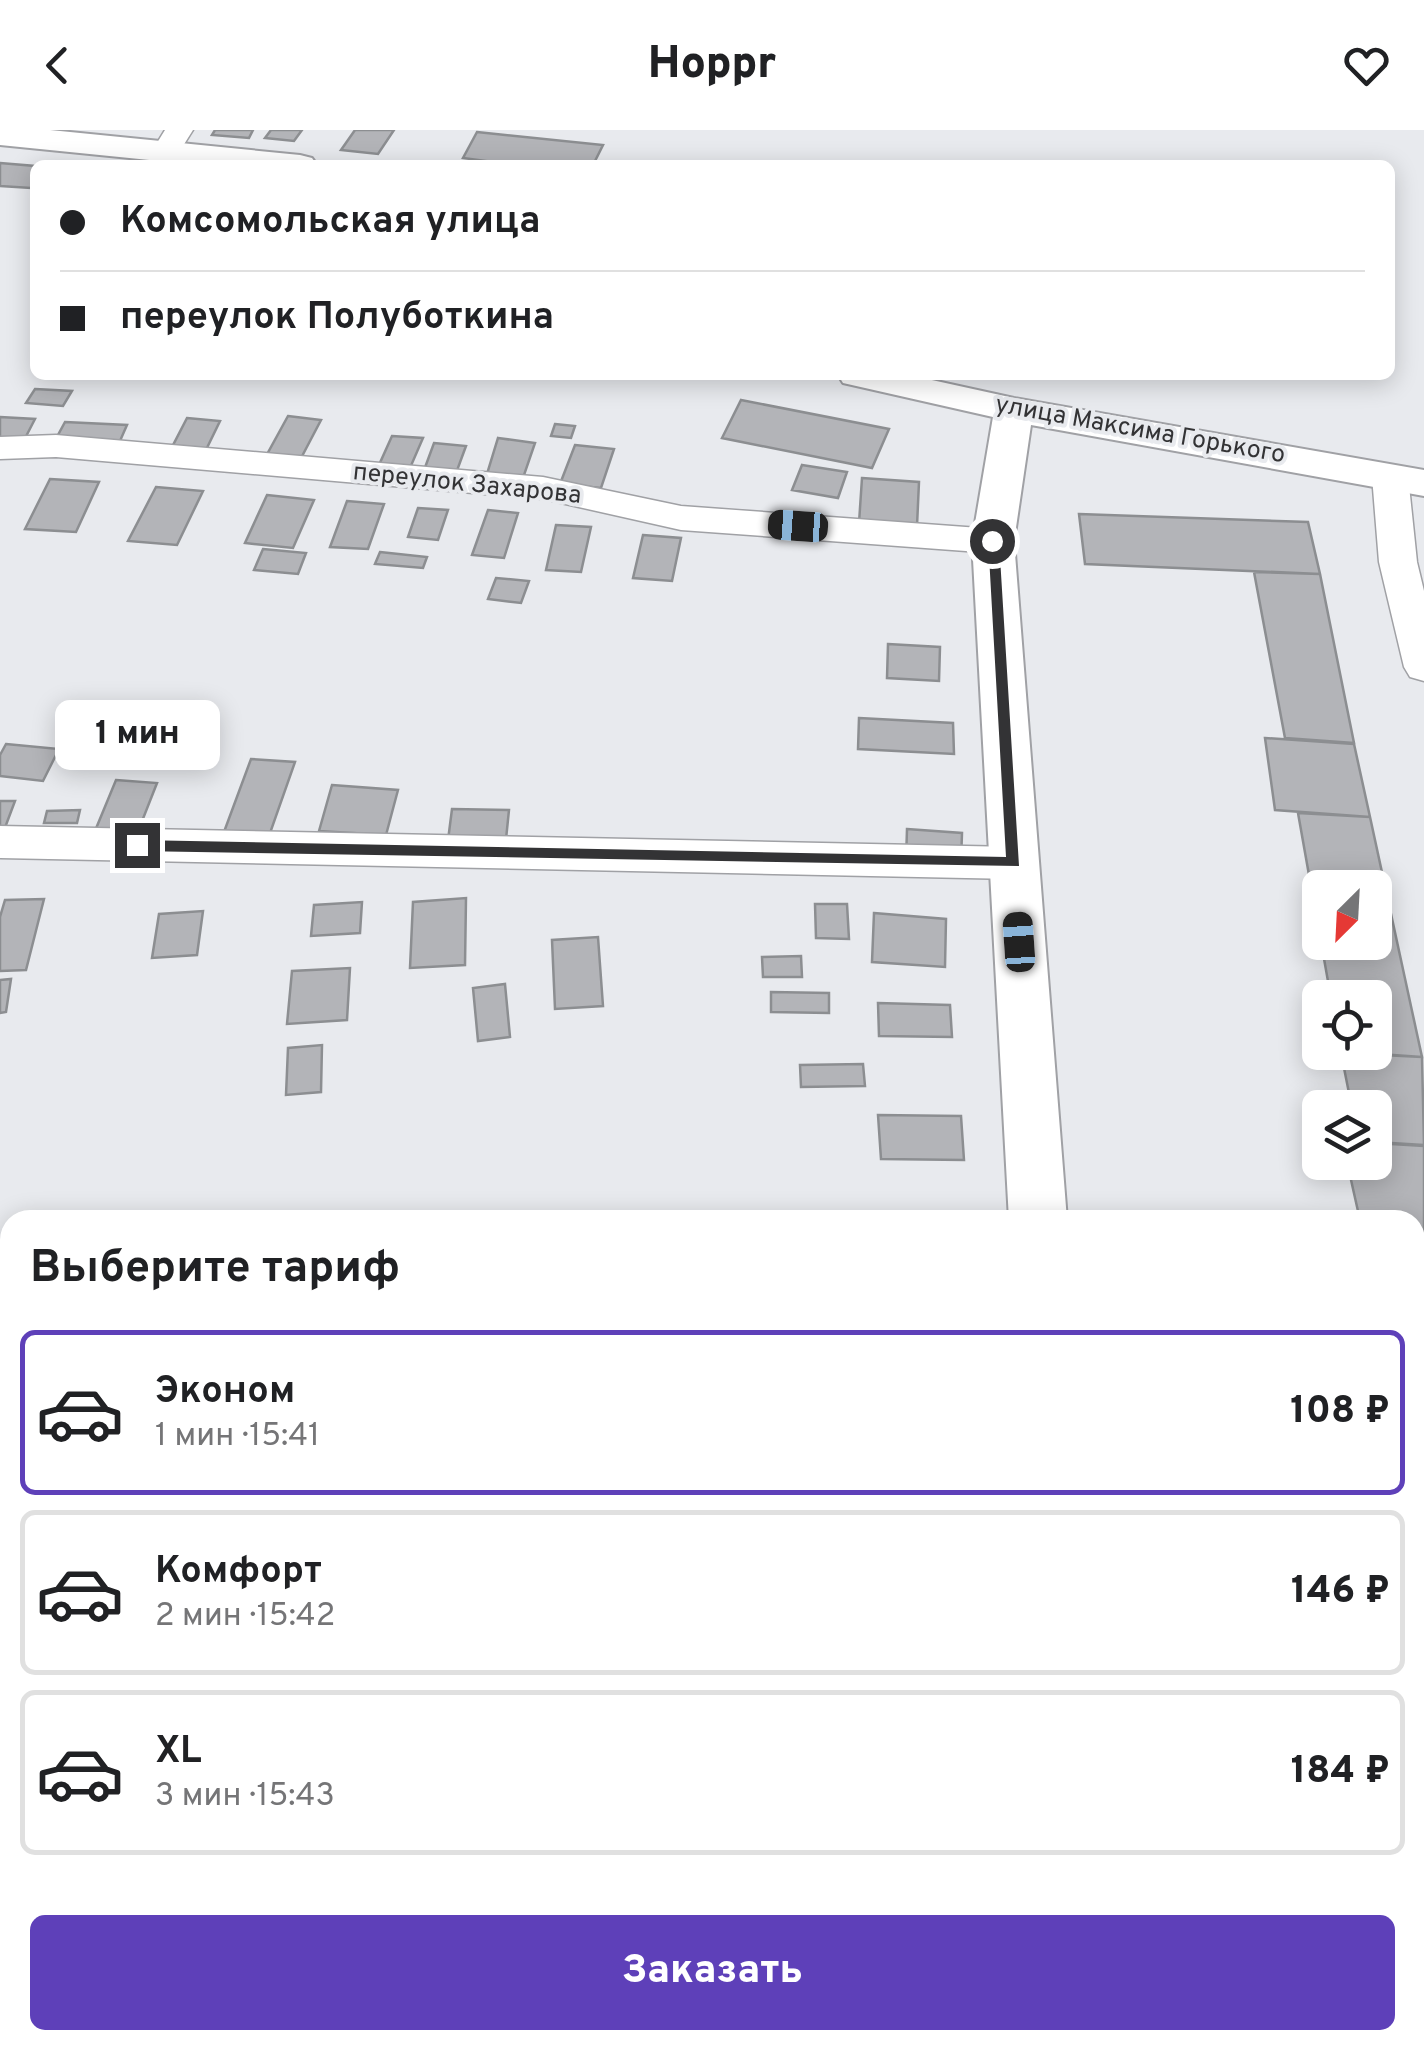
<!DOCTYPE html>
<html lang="ru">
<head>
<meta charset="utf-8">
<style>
  :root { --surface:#fff; --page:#f2f2f2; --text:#202124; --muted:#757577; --line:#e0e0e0; --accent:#5e40b9 }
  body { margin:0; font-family:Overpass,sans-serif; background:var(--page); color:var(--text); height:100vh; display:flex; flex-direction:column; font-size:38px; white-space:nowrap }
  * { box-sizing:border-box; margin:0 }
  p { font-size:32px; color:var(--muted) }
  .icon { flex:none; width:55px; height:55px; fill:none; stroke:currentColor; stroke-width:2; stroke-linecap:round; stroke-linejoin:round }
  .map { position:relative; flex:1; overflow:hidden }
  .details { position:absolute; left:0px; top:1080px; width:1425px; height:840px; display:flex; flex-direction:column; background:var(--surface); border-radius:30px 30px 0 0; box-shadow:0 5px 25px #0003 }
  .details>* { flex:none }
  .hud { position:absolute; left:30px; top:30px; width:1365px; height:220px; border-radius:15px; box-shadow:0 5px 25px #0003; display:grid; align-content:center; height:220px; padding:0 30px; background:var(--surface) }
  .needle { width:65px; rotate:204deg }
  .fabs { position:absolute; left:1302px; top:740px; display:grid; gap:20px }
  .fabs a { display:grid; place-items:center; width:90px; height:90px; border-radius:15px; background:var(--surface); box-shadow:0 5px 25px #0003; font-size:50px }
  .end { position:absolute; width:45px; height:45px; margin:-22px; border:12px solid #333335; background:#fff; box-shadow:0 0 0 5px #fff }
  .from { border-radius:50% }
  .bubble { position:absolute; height:70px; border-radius:15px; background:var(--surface); box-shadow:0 5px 25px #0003; font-size:32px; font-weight:800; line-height:70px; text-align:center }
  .car { position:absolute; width:30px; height:60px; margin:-30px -15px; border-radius:12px; box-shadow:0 0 8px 2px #0007; background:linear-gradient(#222 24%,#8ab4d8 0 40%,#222 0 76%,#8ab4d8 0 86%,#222 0) }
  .hud b { display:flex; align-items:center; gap:35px; height:95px; font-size:38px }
  .hud b+b { border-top:2px solid var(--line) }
  .hud i { width:25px; height:25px; background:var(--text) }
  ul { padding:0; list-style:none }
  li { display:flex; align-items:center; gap:30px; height:165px; margin:0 20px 15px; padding:0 10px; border:5px solid var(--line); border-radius:15px }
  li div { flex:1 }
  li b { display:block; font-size:38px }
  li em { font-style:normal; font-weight:800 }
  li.on { border-color:var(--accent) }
  li>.icon { width:90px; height:90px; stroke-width:1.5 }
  h2 { padding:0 30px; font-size:45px; line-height:120px }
  .primary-button { display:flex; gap:20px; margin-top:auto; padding:20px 30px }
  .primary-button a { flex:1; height:115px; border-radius:15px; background:var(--accent); color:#fff; font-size:40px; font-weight:800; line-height:115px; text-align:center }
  header { display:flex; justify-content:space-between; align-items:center; height:130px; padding:0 30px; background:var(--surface); font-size:45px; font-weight:800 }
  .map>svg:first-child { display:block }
  .building { fill:#b3b4b8; stroke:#8c8e91; stroke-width:2.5 }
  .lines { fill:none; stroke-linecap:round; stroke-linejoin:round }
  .minor-casing { stroke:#a0a1a5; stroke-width:3 }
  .major-casing { stroke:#a0a1a5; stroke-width:4 }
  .minor { fill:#fff; fill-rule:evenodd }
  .major { fill:#fff; fill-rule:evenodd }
  .route { fill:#333335 }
  .labels { text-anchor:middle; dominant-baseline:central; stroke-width:8; stroke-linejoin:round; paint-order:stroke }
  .far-street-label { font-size:25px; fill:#333335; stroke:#e8eaee }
</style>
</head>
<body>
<header><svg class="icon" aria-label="back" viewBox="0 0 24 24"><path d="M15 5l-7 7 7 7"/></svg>Hoppr<svg class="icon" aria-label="heart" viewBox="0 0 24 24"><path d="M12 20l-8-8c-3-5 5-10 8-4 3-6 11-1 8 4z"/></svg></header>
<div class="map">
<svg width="1424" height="1920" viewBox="0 0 1424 1920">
  <rect width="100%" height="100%" fill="#e8eaee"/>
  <path class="building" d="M215,0h38l-4,8 -37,-3z
    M271,0h31l-8,11 -29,-3z
    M355,0h39l-16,24 -37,-4z
    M477,2l126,13 -10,20h-78l-52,-7z
    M0,33l35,3v17l-4,5 -31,-2z
    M35,259l37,2 -9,15 -37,-3z
    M741,270l148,29 -17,39 -150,-30z
    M288,286l33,4 -22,42 -34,-4z
    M0,287l35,2 -15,29 -20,-1z
    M187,288l33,3 -16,33 -34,-3z
    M65,292l62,3 -11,25 -64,-4z
    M555,294l20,2 -4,12 -20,-2z
    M392,306l31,2 -13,30 -31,-3z
    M498,308l37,5 -12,35 -36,-4z
    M434,313l32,3 -11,30 -32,-3z
    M575,315l39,4 -13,39 -41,-4z
    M802,335l45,7 -9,26 -46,-8z
    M862,348l57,4 -2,44 -58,-3z
    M50,349l49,3 -23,50 -51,-3z
    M156,357l47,4 -26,54 -49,-4z
    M267,365l47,5 -21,48 -48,-5z
    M347,371l37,3 -16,45 -38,-2z
    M418,378l30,2 -10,30 -30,-3z
    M488,380l30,3 -14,45 -32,-3z
    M1079,384l229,8 12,52 -235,-10z
    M556,395l35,2 -10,45 -35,-2z
    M643,405l38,3 -9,43 -39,-3z
    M263,419l43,4 -8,21 -44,-4z
    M380,422l47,5 -4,11 -48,-4z
    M1254,442l66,2 34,169 -69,-5z
    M496,448l33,3 -8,22 -33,-4z
    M888,514l52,3 -1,34 -52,-3z
    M859,588l94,5 1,31 -96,-5z
    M1265,608l89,6 16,73 -95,-7z
    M6,614l53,5 -16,32 -43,-5v-21z
    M251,629l44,3 -26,74 -45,-4z
    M116,650l41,3 -20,51 -42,-3z
    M332,655l66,5 -12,45 -67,-4z
    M0,671h15l-12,32h-3z
    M452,679l57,1 -4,39 -58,-1z
    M80,680l-3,13h-33l3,-12z
    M1298,683l72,4 52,240 -72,-5h25v-54h-44l-10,-56h54v-54h-55v49z
    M907,699l55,4 -1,30 -55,-2z
    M466,768l-1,67 -55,3 3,-66z
    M44,769l-18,71 -26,1v-54l5,-17z
    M362,772l-2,31 -49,3 3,-31z
    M815,774h32l2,35 -33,-1z
    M203,781l-6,44 -45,3 7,-44z
    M874,783l72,6 -1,48 -73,-5z
    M598,807l5,69 -48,3 -3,-69z
    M801,826l1,21h-39l-1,-20z
    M350,838l-3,52 -60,4 5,-53z
    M11,849l-5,33 -6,1v-33z
    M505,854l5,53 -32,4 -5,-53z
    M771,862l58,1v20l-58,-1z
    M878,873l72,2 2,32 -73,-1z
    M322,915l-1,47 -35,3 2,-47z
    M1341,923l81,4 2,88 -49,-3v-34h-23z
    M863,934l2,22 -64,1 -1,-22z
    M878,985l83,1 3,44 -83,-1z
    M1375,1013l49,3v322l-9,-1v-247h-55l-13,-58h28z
    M1415,1612l9,1v99h-9z"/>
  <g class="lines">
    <g class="minor-casing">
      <path id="minor" d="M165,0h28l-17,27h-20l-4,-6z
        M56,305l487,42 138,29 312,23 13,4 5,8 -5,8 -13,4 -312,-23 -138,-31 -487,-42 -56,2v-22z
        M1390,335l13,3 5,8 9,86 7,29v90l-14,-4 -6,-10 -25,-105 -7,-86 5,-8z
        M0,696l1014,21 15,4 7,12 -7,12 -15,4 -1014,-21z
        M0,1674l10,2v62l-10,-2z"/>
    </g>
    <g class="major-casing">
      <path id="major" d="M0,0h50l250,25 12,3 5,7h-118l-199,-20z
        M838,245h71l105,23 410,72v26l-393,-71 -17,116 53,679h-58l-37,-679 21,-124 -150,-34z
        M1056,1910h76l1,10h-76z"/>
    </g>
    <use href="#minor" class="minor"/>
    <use href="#major" class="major"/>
  </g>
  <path class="route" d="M988,408l11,3 20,325 -882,-15 -7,-6 7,-5 869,17z"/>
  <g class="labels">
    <g class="far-street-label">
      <text transform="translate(1140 301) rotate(10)">улица Максима Горького</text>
      <text transform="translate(467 355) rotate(6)">переулок Захарова</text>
    </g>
  </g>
</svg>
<div class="fabs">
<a><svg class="needle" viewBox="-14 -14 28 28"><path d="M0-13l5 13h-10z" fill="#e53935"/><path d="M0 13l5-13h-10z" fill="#757577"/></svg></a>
<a><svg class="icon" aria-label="locate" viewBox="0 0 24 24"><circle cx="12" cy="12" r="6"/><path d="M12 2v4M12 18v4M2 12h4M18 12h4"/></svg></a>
<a><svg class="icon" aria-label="layers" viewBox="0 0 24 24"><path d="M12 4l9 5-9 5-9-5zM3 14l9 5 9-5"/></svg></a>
</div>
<i class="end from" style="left:992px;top:411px"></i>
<i class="end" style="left:137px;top:715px"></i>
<div class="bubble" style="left:55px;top:570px;width:165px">1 мин</div>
<i class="car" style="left:798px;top:396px;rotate:274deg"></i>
<i class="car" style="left:1019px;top:812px;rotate:356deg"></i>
<div class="hud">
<b><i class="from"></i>Комсомольская улица</b>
<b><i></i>переулок Полуботкина</b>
</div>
<section class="details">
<h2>Выберите тариф</h2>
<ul>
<li class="on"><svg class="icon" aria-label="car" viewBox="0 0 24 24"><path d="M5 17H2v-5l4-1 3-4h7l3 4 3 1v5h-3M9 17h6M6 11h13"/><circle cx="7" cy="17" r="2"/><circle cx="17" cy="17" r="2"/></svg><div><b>Эконом</b><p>1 мин · 15:41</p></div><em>108 ₽</em></li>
<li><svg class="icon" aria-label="car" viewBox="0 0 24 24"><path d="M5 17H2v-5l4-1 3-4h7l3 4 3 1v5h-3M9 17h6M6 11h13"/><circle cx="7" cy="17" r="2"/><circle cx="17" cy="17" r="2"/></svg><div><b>Комфорт</b><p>2 мин · 15:42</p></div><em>146 ₽</em></li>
<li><svg class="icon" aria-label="car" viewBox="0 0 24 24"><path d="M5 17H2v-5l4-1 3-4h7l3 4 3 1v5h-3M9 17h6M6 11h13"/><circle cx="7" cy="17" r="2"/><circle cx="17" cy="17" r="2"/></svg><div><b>XL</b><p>3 мин · 15:43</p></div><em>184 ₽</em></li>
</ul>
<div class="primary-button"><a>Заказать</a></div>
</section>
</div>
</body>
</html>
